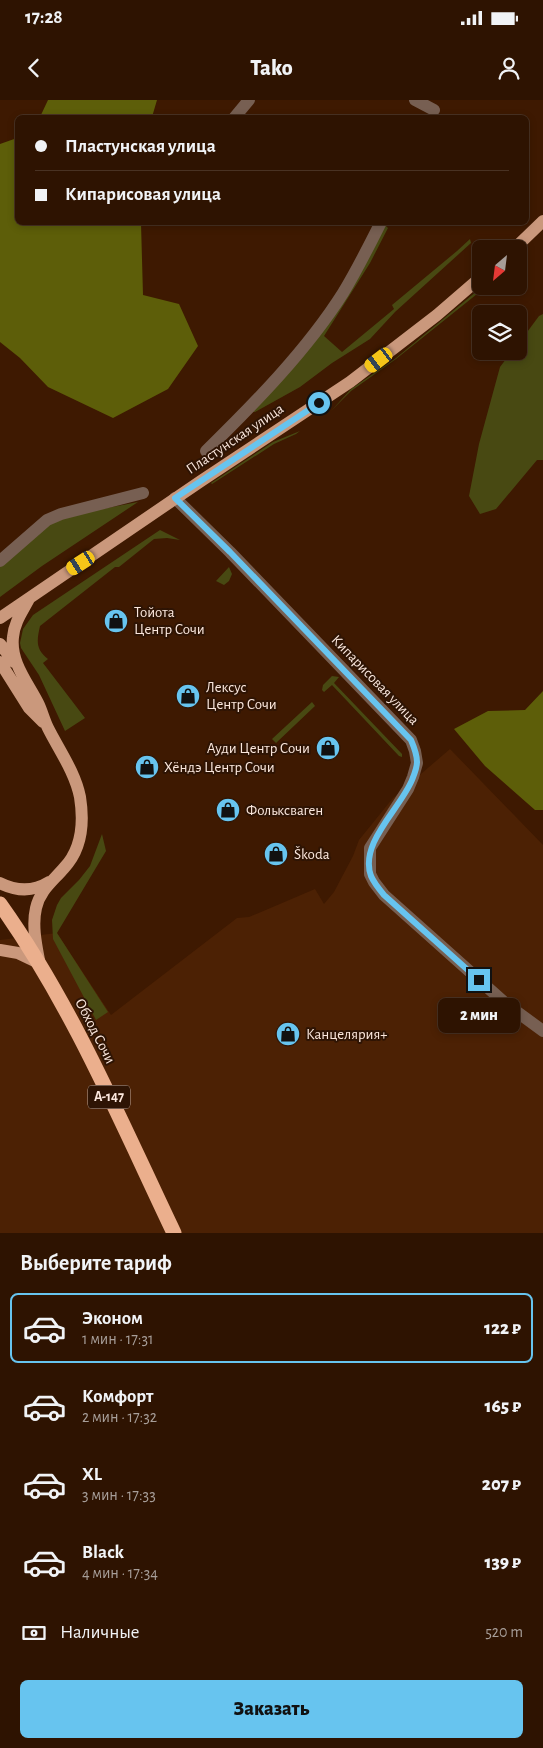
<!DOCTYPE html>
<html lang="ru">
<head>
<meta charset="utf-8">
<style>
  :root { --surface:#2e1301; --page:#3a2010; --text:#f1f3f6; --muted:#a79e99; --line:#493223; --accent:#67c4ef }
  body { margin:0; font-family:"Alegreya Sans",sans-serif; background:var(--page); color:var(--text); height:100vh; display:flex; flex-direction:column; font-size:19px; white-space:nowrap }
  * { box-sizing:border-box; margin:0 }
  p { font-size:16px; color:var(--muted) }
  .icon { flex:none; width:28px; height:28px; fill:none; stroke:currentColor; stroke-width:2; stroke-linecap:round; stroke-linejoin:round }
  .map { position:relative; height:1133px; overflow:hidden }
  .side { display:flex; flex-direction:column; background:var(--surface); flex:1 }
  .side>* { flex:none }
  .guide { position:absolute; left:15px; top:15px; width:514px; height:110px; border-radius:8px; box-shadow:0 2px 8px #0003,0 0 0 1px var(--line); display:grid; align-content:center; height:110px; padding:0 20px; background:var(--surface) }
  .needle { width:32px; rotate:208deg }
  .buttons { position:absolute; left:472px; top:140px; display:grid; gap:10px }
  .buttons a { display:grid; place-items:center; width:55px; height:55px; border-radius:8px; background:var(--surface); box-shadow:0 2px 8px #0003,0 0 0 1px var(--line); font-size:25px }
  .end { position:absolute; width:22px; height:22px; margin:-11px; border:6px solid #67c4ef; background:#111; box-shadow:0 0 0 2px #111 }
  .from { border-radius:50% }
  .bubble { position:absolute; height:35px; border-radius:8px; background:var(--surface); box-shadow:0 2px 8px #0003,0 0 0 1px var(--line); font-size:16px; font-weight:800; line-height:35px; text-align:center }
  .car { position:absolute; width:15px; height:30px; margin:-15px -8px; border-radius:6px; box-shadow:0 0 4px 1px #0007; background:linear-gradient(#f5c518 24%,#345 0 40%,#f5c518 0 76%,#345 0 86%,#f5c518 0) }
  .guide b { display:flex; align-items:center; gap:18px; height:48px; font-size:19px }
  .guide b+b { border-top:1px solid var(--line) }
  .guide i { width:12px; height:12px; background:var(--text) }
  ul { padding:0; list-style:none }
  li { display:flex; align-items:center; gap:15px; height:70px; margin:0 10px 8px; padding:0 10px; border:2px solid transparent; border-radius:8px }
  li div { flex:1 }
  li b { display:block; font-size:19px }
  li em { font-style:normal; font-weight:800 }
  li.on { border-color:var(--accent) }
  li>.icon { width:45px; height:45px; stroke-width:1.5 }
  h2 { padding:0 20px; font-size:22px; line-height:60px }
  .pay { display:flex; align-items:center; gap:12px; height:55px; padding:0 20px; font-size:19px }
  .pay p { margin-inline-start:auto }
  .button { display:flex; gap:10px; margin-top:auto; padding:10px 20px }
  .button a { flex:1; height:58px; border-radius:8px; background:var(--accent); color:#111; font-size:20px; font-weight:800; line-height:58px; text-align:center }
  .status { display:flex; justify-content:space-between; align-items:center; height:35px; padding:0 25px; background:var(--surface); direction:ltr }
  .status svg { height:14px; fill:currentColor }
  header { display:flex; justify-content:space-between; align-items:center; height:65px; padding:0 20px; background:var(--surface); font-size:22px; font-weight:800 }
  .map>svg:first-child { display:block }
  .built { fill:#4c2104 }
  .green { fill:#484912 }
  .forest { fill:#5d5e09 }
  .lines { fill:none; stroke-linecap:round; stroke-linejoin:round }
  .minor { stroke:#775f52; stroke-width:12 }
  .major { stroke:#ca987c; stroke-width:12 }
  .highway { stroke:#ebaf8d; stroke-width:15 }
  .route { stroke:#67c4ef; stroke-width:6 }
  .labels { text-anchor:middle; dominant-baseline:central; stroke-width:4; stroke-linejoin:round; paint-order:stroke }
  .shield { fill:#2e1404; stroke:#bea89c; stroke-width:1 }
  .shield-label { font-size:14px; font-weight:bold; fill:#fbe7dd }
  .street-label { font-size:15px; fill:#fbe7dd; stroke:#2e1404 }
  .poi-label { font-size:15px; fill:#fbe7dd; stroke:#2e1404; text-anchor:start }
</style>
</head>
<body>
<div class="status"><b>17:28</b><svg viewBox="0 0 49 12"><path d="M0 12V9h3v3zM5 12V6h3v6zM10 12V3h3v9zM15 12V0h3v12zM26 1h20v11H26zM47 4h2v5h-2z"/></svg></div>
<header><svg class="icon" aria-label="back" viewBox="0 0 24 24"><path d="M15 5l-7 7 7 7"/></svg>Tako<svg class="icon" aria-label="person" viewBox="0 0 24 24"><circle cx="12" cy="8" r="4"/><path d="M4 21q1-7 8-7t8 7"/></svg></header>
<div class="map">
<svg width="543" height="1133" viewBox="0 0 543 1133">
  <rect width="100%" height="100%" fill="#3e1901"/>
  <path class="built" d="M450,649l93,96v388h-543v-293l57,-7 54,82 126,-97 12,-1 66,-28 9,15 10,-12 19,-36 6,-16 34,-42z"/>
  <path class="green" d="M385,125l3,3 -18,35 -46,73 18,16 52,-43 -2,-4 65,-54 13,-12 1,4 -76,69 -25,27 -38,24 -32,24 -45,25h-2z
    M483,186h4l-91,73 -45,32 -20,20 20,-22 45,-31z
    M543,214v146h-6l-41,49 -16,5 -11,-18 10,-52 21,-77 12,-16h7v-8l20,-27z
    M300,331l-4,3 -22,10 -62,40 -1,-1 62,-41z
    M138,402l-96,64 -42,31v-32l42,-37 24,-12z
    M160,430l20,10 -13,-2 -13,1 -35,28h-4l-75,59c-3,14 -5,23 8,33l-5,4 42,55 -20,13 -26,-56 -18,-27 -1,-5 3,-14 10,-14z
    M229,467l3,7 -3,7 -5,4 -8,-4z
    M332,576l7,1 -5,6 68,71v3l-3,-1 -67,-71 -8,7 -2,-2 1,-5z
    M312,602l3,4 -39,37 -4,-4z
    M102,734l4,17 -49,82 51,79 -12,8 -43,-81 -1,-19 5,-15 4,-7 18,-18 11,-14z"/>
  <path class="forest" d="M48,0h109l-5,17h-112z
    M17,38l1,84 123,1 2,72 36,9 19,42 -30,43 -55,29 -65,-31 -28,-29 -20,-16v-198z
    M543,591v119h-8l-50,-44 -31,-37 34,-18 37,-1z"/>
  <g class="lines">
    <path class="minor" d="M415,0l19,10
      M234,18l15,-18
      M206,351c48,-47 101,-101 137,-158 14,-23 26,-47 38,-71
      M175,398l55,54 181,188 4,11 2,12 -4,14 -5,12 -38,59v26l4,8 10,13 121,108 38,28
      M0,461l47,-41 14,-6 82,-21"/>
    <path class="major" d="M514,149l29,-28
      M29,499c-7,13 -15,24 -16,38 -3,25 15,46 25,66 4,8 6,17 10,25 11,22 27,44 32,69 4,25 2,52 -16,71 -11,13 -24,22 -28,40 -4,17 0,36 3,52
      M0,518l201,-137 149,-99 87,-67 44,-38
      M0,544l14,18
      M0,562l29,46 14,14
      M0,783c16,8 33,9 49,-1
      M0,850l18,3 21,10"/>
    <path class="highway" d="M0,804c72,101 121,218 174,329"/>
  </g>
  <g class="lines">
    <path class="route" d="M319,303l-144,95 55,54 181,188c3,7 6,14 6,22 0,6 -3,13 -5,18 -12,29 -53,63 -41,96 3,7 8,13 13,19l95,85"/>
  </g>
  <defs>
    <g id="shop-disc" transform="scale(1.25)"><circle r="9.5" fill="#67c4ef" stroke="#2e1404"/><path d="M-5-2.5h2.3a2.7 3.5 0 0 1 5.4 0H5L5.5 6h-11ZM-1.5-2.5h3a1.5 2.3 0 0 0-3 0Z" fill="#111"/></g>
  </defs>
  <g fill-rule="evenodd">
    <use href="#shop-disc" x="116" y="521"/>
    <use href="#shop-disc" x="188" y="596"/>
    <use href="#shop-disc" x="328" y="648"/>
    <use href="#shop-disc" x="147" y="667"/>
    <use href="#shop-disc" x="228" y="710"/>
    <use href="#shop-disc" x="276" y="754"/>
    <use href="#shop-disc" x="288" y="934"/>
  </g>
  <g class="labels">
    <rect class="shield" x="88" y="985.5" width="42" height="23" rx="4"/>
    <g class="shield-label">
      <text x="109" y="997">А-147</text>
    </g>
    <g class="street-label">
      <text transform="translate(235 339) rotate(-34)">Пластунская улица</text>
      <text transform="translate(375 580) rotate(46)">Кипарисовая улица</text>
      <text transform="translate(95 931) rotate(63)">Обход Сочи</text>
    </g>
    <g class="poi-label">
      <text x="134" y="512">Тойота<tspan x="134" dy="17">Центр Сочи</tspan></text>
      <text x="206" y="587">Лексус<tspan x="206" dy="17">Центр Сочи</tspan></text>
      <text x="310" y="648" text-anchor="end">Ауди Центр Сочи</text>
      <text x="164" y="667">Хёндэ Центр Сочи</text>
      <text x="246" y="710">Фольксваген</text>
      <text x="294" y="754">Škoda</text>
      <text x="306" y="934">Канцелярия+</text>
    </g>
  </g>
</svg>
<div class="buttons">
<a><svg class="needle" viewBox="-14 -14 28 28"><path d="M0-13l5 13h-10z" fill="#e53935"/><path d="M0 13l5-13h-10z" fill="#a79e99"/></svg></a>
<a><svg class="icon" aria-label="layers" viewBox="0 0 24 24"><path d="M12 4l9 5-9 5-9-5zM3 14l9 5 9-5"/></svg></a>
</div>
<i class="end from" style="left:319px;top:303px"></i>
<i class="end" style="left:479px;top:880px"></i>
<div class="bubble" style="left:438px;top:898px;width:82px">2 мин</div>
<i class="car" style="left:379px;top:260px;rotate:233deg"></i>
<i class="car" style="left:81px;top:463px;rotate:237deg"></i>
<div class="guide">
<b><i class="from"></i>Пластунская улица</b>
<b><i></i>Кипарисовая улица</b>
</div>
</div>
<section class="side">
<h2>Выберите тариф</h2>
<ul>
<li class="on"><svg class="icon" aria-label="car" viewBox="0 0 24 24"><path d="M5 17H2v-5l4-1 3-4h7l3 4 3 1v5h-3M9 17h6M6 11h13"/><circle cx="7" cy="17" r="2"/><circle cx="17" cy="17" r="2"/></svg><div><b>Эконом</b><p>1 мин · 17:31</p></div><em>122 ₽</em></li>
<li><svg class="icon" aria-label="car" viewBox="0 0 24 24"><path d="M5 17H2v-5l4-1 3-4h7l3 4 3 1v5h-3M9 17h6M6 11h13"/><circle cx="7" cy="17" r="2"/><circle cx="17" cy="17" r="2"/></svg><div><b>Комфорт</b><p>2 мин · 17:32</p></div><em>165 ₽</em></li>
<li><svg class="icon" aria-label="car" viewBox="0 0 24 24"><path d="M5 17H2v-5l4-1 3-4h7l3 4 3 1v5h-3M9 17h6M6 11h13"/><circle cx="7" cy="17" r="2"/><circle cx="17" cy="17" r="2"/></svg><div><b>XL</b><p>3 мин · 17:33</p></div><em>207 ₽</em></li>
<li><svg class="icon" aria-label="car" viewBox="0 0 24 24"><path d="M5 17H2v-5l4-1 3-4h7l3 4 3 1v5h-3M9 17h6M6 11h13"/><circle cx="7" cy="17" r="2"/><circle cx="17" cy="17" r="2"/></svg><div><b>Black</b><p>4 мин · 17:34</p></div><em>139 ₽</em></li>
</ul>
<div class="pay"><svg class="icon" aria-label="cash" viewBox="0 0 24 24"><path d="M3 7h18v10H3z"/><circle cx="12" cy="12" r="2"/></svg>Наличные<p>520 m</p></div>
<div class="button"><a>Заказать</a></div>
</section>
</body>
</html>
